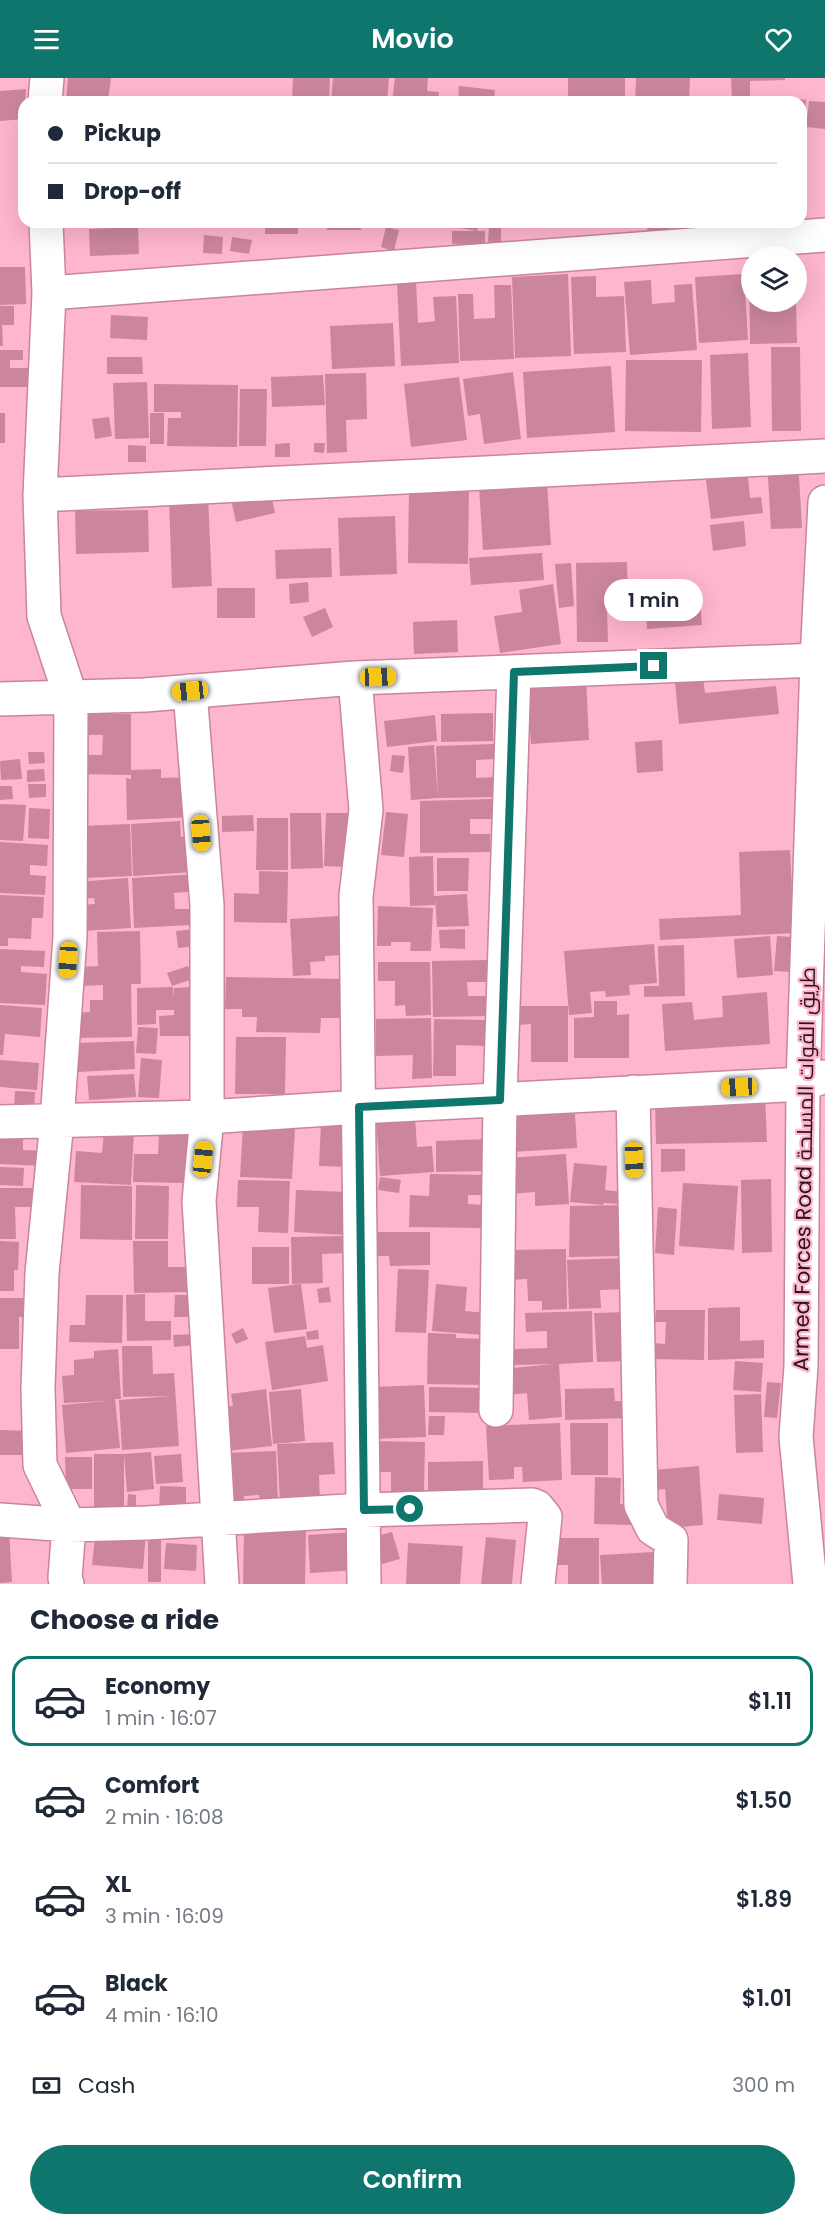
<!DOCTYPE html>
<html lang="en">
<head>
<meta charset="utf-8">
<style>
  :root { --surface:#fff; --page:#f2f2f3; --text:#1f2937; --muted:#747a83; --line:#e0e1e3; --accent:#0f766e }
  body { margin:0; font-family:Poppins,Cairo,sans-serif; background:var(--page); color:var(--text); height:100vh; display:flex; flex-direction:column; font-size:22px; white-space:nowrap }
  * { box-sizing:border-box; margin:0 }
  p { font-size:20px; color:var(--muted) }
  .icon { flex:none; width:33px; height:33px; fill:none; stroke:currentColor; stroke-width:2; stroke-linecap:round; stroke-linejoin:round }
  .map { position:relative; height:1506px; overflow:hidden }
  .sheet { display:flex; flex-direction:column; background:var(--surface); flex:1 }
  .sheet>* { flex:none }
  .hud { position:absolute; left:18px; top:18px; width:789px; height:132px; border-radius:18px; box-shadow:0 6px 24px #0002; display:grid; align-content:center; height:132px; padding:0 30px; background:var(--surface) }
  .controls { position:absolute; left:741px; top:168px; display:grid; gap:12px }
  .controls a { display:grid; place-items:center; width:66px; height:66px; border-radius:50%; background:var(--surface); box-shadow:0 6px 24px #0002; font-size:30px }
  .end { position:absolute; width:27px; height:27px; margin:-14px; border:8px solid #0f766e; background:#fff; box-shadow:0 0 0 3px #fff }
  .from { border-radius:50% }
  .bubble { position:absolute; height:42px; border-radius:21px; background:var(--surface); box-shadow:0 6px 24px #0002; font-size:20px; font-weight:600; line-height:42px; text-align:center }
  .car { position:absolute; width:18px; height:36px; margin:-18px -9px; border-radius:8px; box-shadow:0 0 4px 2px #0007; background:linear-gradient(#f5c518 24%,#345 0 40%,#f5c518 0 76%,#345 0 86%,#f5c518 0) }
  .hud b { display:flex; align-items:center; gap:21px; height:57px; font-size:22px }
  .hud b+b { border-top:2px solid var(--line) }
  .hud i { width:15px; height:15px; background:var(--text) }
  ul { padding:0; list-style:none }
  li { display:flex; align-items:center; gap:18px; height:90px; margin:0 12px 9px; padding:0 18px; border:3px solid transparent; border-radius:18px }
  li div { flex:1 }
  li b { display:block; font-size:22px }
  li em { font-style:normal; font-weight:600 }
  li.selected { border-color:var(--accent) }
  li>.icon { width:54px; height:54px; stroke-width:1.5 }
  h2 { padding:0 30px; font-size:27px; line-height:72px }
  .pay { display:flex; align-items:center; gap:15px; height:66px; padding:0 30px; font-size:22px }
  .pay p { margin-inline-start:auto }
  .action { display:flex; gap:12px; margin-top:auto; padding:12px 30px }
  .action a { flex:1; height:69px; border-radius:36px; background:var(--accent); color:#fff; font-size:24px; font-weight:600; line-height:69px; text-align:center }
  header { display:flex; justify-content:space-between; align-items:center; height:78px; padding:0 30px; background:var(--accent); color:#fff; font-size:27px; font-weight:600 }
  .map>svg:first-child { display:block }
  .building { fill:#cb869d }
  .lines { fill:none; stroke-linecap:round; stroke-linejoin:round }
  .minor-casing { stroke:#c9859c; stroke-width:36 }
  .minor { stroke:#fff; stroke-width:33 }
  .route { stroke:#0f766e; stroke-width:8 }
  .labels { text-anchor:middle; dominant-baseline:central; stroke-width:4.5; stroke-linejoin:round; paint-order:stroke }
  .street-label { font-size:21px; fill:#2d131d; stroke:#feb5ce }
</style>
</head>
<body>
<header><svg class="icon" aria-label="menu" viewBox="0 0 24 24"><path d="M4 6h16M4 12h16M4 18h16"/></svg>Movio<svg class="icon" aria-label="heart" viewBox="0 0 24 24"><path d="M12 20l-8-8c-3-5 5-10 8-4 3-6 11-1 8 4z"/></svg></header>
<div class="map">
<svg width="825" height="1506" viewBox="0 0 825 1506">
  <rect width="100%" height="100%" fill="#feb5ce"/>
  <path class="building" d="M68,0h43l-3,22 -18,-2v4h-24z
    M293,0h37l-1,24h-37z
    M333,0h56l-2,24h-56z
    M395,0h33l-1,13 12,1 -1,10h-46z
    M568,0h57v24h-57z
    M636,0h54l-1,24h-54z
    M731,0h54v2l-35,1v21h-18z
    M459,8l36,4 -1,12h-36z
    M26,11l-2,30 -24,2v-30z
    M788,20l18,2 -1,14h-4v-12h-14z
    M809,23l16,1v27l-19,-2z
    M265,144h33v12h-33z
    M327,144h34v8h-34z
    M385,144h30v4l-30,-1z
    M444,144h35l-2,9 -33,-6z
    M648,144h22l-1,11 -22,-3z
    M682,144h20l1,9 -19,3z
    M138,149l1,27 -49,2 -1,-27z
    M386,149l13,3 -5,21 -13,-4z
    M489,149h12v15h-13z
    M452,153h33v14l-33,-1z
    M204,157l19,2 -1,17 -19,-1z
    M232,159l20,3 -3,14 -19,-3z
    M749,186h3v38h44l1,41 -47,1z
    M0,189h25l1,37 -26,1z
    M568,196l3,82 -56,2 -3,-81z
    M744,196l4,66 -49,3 -4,-66z
    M596,198v21l28,-1 2,56 -52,2 -3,-77z
    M651,202l1,24 23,-2 -1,-17 18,-1 5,66 -67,5 -6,-73z
    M416,203l2,42 17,-2 -2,-24 23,-1 3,67 -58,3 -4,-83z
    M494,207h17l3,74 -54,2 -2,-67h15l1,25 21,-1z
    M0,228h14v19h-12l1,21h-3z
    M111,237l37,2 -1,23 -37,-2z
    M393,245l2,43 -63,3 -2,-43z
    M771,269h29l1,84h-29z
    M0,272h23v10h-13v8h22v19h-32z
    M748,275l3,74 -39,2 -2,-74z
    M107,279h35l1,17h-36z
    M626,282h76l-1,72 -76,-1z
    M611,288l4,66 -88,6 -4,-66z
    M513,294l8,67 -37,5 -4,-30 -12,2 -5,-37z
    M366,295l1,46 -21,1 1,32 -20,1 -2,-79z
    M323,297l2,30 -53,2 -1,-30z
    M459,299l8,63 -56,7 -7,-63z
    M147,304l2,56 -34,1 -2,-56z
    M154,306l84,1 -1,62 -70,-1 1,-28h13v-6h-27z
    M240,311h27l-1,57h-27z
    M0,335h5v30h-5z
    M150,335h14v31h-14z
    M109,339l3,19 -17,3 -3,-20z
    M290,365v14h-15v-13z
    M314,365h11l-1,10 -10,-1z
    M128,367l18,1v16h-18z
    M798,381l4,69 -31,1 -4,-68z
    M747,390l3,30 11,-1 2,16 -52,6 -6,-46z
    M547,405l4,62 -68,5 -4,-63z
    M409,408h60l-1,78 -60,-1z
    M270,412l5,23 -39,9 -5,-23z
    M208,419l4,89 -40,2 -3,-90z
    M148,432l1,42 -73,2 -1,-43z
    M395,438l2,58 -57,2 -2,-58z
    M744,443l2,25 -33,5 -3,-26z
    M331,470l1,29 -56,2 -1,-29z
    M542,475l2,27 -73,5 -2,-27z
    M627,484l1,48 -21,1 1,31h-31l-1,-79z
    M571,485l3,43 -15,2 -4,-44z
    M308,504l1,20 -19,2 -1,-20z
    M553,506l8,60 -61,9 -6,-37 28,-4 -3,-22z
    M217,510h38v30h-38z
    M666,510l1,10 33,-2 2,29 -55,4 -2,-40z
    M325,530l8,19 -21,10 -9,-20z
    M457,542l1,32 -44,2 -1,-32z
    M702,591l3,24 71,-7 3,28 -100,10 -5,-52z
    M586,600l3,62 -58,4 -4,-63z
    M493,635v28l-52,1v-28z
    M71,636h60v56l30,-1v9l32,-1 1,40 -67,3 -1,-42 5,1v-4l-56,-1v-19h27l1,-20h-32z
    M435,637l2,26 -50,6 -3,-26z
    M662,662l1,31 -26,2 -2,-31z
    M494,666l1,15 -19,1v18l20,-1v20l-58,1 -2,-52z
    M434,667l4,53 -27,2 -3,-53z
    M28,674h16l1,11 -16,1z
    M392,677l13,1 -2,17 -13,-2z
    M20,681l2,20 -21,1 -1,-19z
    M44,691l1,12 -18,1v-12z
    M28,706h18v13l-17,1z
    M0,708h12l1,13 -13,1z
    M492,721v20h-22v15h20v18l-70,1v-52z
    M0,726l26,1 -3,36 -23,-1z
    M29,730l21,1 -1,30 -21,-1z
    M386,734l22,2 -4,43 -23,-2z
    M290,735h31l2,55 -32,1z
    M326,735h23l-2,54 -23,-1z
    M253,737l1,16 -32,1v-16z
    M257,740h31v52h-32z
    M180,743l1,16 9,-1 2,36 -59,4 -2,-52z
    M130,746l2,52 -49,2 -2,-52z
    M0,764l48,3 -1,21 -17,-1v10l16,1 -1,19 -45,-2z
    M790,772l4,83 -134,7 -1,-21 82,-4 -2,-63z
    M433,778l1,40 33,-2 2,32 -32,1 -2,-29v7l-25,1 -1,-49z
    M437,780h32l-1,33h-31z
    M259,793l29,1 -1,51 -53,-1v-29l25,1z
    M199,796l1,17 -26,2 1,16h14l1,16 -56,3 -2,-50z
    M128,800l3,50 -50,3 -2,-26 16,-1 -1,-6 -18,1 -1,-17z
    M0,817l44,2 -1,21h-11l-1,21 -23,-1v8h-8z
    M378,828l55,2 -2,43h-21l1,-9h-20v4h-14z
    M340,838l2,39 -17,1v5l-15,1 1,13 -18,1 -3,-57z
    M194,851l2,17 -18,2 -2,-17z
    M465,851v20l-25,-1 -1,-18z
    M140,853l1,53h-10l1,53 -58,1 -1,-25 17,-1v-12h13v-15l-24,1 -1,-19 20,-1 -1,-34z
    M770,858l3,39 -36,3 -3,-39z
    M777,858l15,1 -2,35 -16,-1z
    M654,866l3,39 -28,2 1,10 -24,2 -1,-6 -15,1 2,21 -23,2 -5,-64z
    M684,867l1,51 -41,1v-11h15l-1,-40z
    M0,871l45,2 -1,16 -23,-1v6l26,2 -2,31 -45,-2z
    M489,882v22h-22l1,14h20v20l-55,1 -1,-56z
    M378,884h52l1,53 -25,1 -1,-11 -10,1v-25h-17z
    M188,888l5,13 -21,7 -5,-13z
    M226,899l119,2 -1,39h-23l-1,15 -64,-1 1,-15h-15v-8h-17z
    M173,909l1,11v-10l17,-1 1,49h-32l-1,-20 15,-1v-5h-18v14l-19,1v-37z
    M767,914l3,52 -105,7 -3,-47 30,-2 2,18 29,-3 -1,-21z
    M594,923h23v14l12,-1v44h-55v-40l20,-1z
    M0,927l42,3 -2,29 -35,-3 -2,21h-3z
    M519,928h49v56h-37v-38l-12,1z
    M431,940l1,60 -20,1 1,-24 -37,1v-37z
    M434,941l52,1v26l-30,-1v31h-23z
    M138,949l20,1 -2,26 -20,-1z
    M236,959h50l-1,57h-50z
    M134,963l1,28 -57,3 -1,-29z
    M141,980l21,2 -3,38 -21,-1z
    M0,982l39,3 -2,27 -37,-3z
    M134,996l2,23 -47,3 -2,-24z
    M15,1013l20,1 -1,16 -20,-1z
    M765,1016l2,48 -111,2 -1,-47z
    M574,1019l3,51 -65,4 -3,-51z
    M415,1038l2,31 15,-1 2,26 -54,4 -4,-57z
    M321,1046l29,1 -1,42 -30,-1z
    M243,1048l52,3 -3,50 -52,-2z
    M0,1053l23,1v18l22,1v15l-45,-2z
    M104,1053l30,2 -3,52 -57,-3 2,-31 26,2z
    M159,1056h29l-2,49 -53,-1 1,-28h24z
    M488,1061l1,32 -53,1v-31z
    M661,1071h24v22l-24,1z
    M566,1076l3,50 -34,2v-14l-26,2 -2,-36z
    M574,1085l33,3 -2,24 19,2 -2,12 -18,-1 -1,2 -33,-3z
    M0,1089l24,1 -1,18 -23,-1z
    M430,1096l55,1 -1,20h-16v9l14,1 -1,23 -72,-1 1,-32 19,1z
    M380,1099l21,3 -2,13 -21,-3z
    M771,1101l1,73 -30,1 -1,-73z
    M238,1102l52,1 -2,52 -30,-1 1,-25h-22z
    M683,1105l55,3 -4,64 -55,-4z
    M81,1107l51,1v54l-52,-1z
    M136,1107l33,1 -1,53h-33z
    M0,1110h37v19h-22l1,32h-16z
    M296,1112l51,2 -2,43 -51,-3z
    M631,1127l-8,51 -54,1 1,-51z
    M658,1129l19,2 -3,46 -19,-2z
    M369,1154h61v33l-40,1 -1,-10h-20z
    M344,1158l1,17 -23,1 1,29 -31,1 -1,-47z
    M0,1163l19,1 -1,28h-4v21h-14z
    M133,1163h35v26h21v25l-55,1z
    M252,1169h37v37h-37z
    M566,1171l1,60 -25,1v-9h-14l-1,-22 -16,1v-30z
    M623,1180l1,31 -24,1 1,18 -32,1 -2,-49z
    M398,1191l31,1 -3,63 -31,-1z
    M301,1206l6,45 -33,4 -6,-45z
    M436,1206l31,3 -2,24 21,2 -2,22 -52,-4z
    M329,1209l2,15 -12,1 -2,-14z
    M145,1216v27h26v19l-44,1 -1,-46z
    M86,1217h37l-1,48 -53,-1 1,-17h15z
    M175,1217h14l-1,22h-14z
    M0,1220h34v19h-15v32h-19z
    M740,1229v34l24,-1v18l-56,2v-52z
    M656,1232h49l-1,50 -53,-1 1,-16 13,1 1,-22h-11z
    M592,1233l1,51 -34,2 3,53 -33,3 -2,-27 -20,2 -3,-26 50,-5 -40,1v-16l33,-1v-17l-21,1 -1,-19z
    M626,1234l2,49 -31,1 -3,-49z
    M243,1250l5,11 -12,5 -5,-10z
    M318,1252l1,9 -12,1 -1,-8z
    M428,1255l28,1v4l29,1 -2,46 -56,-1z
    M195,1256l1,11 -22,2 -1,-12z
    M305,1258l2,12 16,-3 5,36 -56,9 -7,-48z
    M122,1268h30l1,28 21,-1 5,73 -57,4 -3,-50 53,-4 -49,1z
    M118,1271l3,50h-6l5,49 -54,5 -4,-48 44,-4 -42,2 -2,-27 12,-1v-15l20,-2v-7z
    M735,1283l28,2 -2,29 -28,-2z
    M767,1304l14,1 -4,35 -13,-1z
    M424,1307l2,52 -56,2 2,-52z
    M429,1309l55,1v25l-55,-1z
    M614,1310l1,13h13l1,17 -64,2v-31z
    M266,1311l6,57 -54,6 -5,-44 20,-2 -2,-12z
    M301,1311l4,52 -32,3 -4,-52z
    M761,1316l2,58 -27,1 -2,-58z
    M429,1338h16l-1,19h-16z
    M560,1345l2,57 -39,2 -1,-15h-8v12l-25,1 -3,-54z
    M570,1345h38v52h-37z
    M0,1352l29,1 -1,24h-28z
    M370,1363l55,1 -1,52h-33v-22h-21z
    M333,1364l2,32 -16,1 1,26 -40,2 -3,-59z
    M276,1373l2,53 -18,1 -1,-10 -15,1 1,10 -18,2 -2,-55z
    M151,1374l3,37 -27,3 -3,-38z
    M94,1376h30v56h-30z
    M181,1376l2,28 -27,2 -2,-28z
    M65,1379h27v32h-26z
    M483,1383v31l-55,1v-31z
    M699,1388l4,59 -35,3 -3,-39 -10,1 -2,-20z
    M595,1399l26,1 -1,26 13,1 -1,20 -38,-1z
    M160,1408l26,1v25l-27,-1z
    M128,1416l8,1v16h-9z
    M719,1416l45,4 -2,26 -45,-4z
    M96,1450l50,4 -3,37 -51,-4z
    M244,1451l62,1 -1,54h-62z
    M0,1452h9l3,52 -12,1z
    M356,1454l2,38 -48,3 -2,-38z
    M392,1454l8,27 -18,5 -8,-27z
    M148,1457h13v47h-13z
    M486,1459l30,3 -4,44h-31z
    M550,1460h49v46h-31v-19h-18z
    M166,1465l31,2 -1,26 -32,-2z
    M408,1465l55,3 -3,38h-54z
    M654,1474l1,32h-53l-2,-29z"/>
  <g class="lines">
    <g class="minor-casing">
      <path id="minor" d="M45,24l2,-24
        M46,144l3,71 -9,202 4,121 27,82 -1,239 -13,184 -15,152 -4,115 2,77 29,60 78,-2 217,-13 168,-5 5,2 8,10 -7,67
        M49,215l776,-58
        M40,417l785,-39
        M355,600l11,132 -10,86 8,688
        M190,613l17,214v212l-8,84 23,383
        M0,621l145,-4 210,-17 462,-18 8,-4
        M633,1014l8,413 12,24 18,11 -1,44
        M0,1044l207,-5 152,-10 444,-23 20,-7
        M496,1332l4,-311 14,-427
        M0,1442l69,5 -4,53 2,6
        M810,1506l-14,-147 5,-71 2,-282 14,-424 8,-158"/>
    </g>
    <use href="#minor" class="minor"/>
  </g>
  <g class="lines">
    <path class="route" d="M410,1431l-46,1 -5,-403 141,-7 14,-428 140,-6"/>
  </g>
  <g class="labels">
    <g class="street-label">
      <text transform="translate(804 1091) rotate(-89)">Armed Forces Road طريق القوات المسلحة</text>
    </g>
  </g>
</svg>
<div class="controls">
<a><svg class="icon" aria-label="layers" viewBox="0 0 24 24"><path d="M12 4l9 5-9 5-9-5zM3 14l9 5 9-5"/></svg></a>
</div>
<i class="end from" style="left:410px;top:1431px"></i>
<i class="end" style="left:654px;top:588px"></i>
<div class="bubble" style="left:604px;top:501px;width:99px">1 min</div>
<i class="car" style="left:378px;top:599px;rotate:88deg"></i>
<i class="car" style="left:190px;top:613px;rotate:264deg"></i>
<i class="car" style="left:201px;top:755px;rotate:176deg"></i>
<i class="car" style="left:68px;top:882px;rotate:184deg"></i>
<i class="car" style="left:739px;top:1009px;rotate:267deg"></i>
<i class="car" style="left:203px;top:1081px;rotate:6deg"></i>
<i class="car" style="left:634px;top:1082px;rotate:178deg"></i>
<div class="hud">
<b><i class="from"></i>Pickup</b>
<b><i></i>Drop-off</b>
</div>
</div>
<section class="sheet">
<h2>Choose a ride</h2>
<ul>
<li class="selected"><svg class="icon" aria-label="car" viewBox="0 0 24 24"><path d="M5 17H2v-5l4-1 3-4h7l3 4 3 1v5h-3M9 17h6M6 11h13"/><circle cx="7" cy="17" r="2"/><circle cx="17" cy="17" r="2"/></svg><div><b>Economy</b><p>1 min · 16:07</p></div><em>$1.11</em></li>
<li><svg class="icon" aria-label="car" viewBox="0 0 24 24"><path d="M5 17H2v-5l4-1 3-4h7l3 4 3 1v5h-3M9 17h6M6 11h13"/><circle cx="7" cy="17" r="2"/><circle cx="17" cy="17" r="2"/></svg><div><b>Comfort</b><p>2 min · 16:08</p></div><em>$1.50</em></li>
<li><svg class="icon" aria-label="car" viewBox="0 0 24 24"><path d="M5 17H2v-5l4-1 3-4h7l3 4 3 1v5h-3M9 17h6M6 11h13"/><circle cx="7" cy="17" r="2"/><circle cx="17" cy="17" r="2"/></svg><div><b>XL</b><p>3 min · 16:09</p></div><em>$1.89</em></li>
<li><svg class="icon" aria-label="car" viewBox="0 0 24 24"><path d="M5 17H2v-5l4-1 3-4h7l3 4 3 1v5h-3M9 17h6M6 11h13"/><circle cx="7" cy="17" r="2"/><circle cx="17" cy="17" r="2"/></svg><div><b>Black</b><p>4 min · 16:10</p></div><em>$1.01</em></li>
</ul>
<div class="pay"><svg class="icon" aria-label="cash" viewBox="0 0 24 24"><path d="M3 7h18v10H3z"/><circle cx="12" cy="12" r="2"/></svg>Cash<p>300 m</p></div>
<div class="action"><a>Confirm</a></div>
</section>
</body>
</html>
